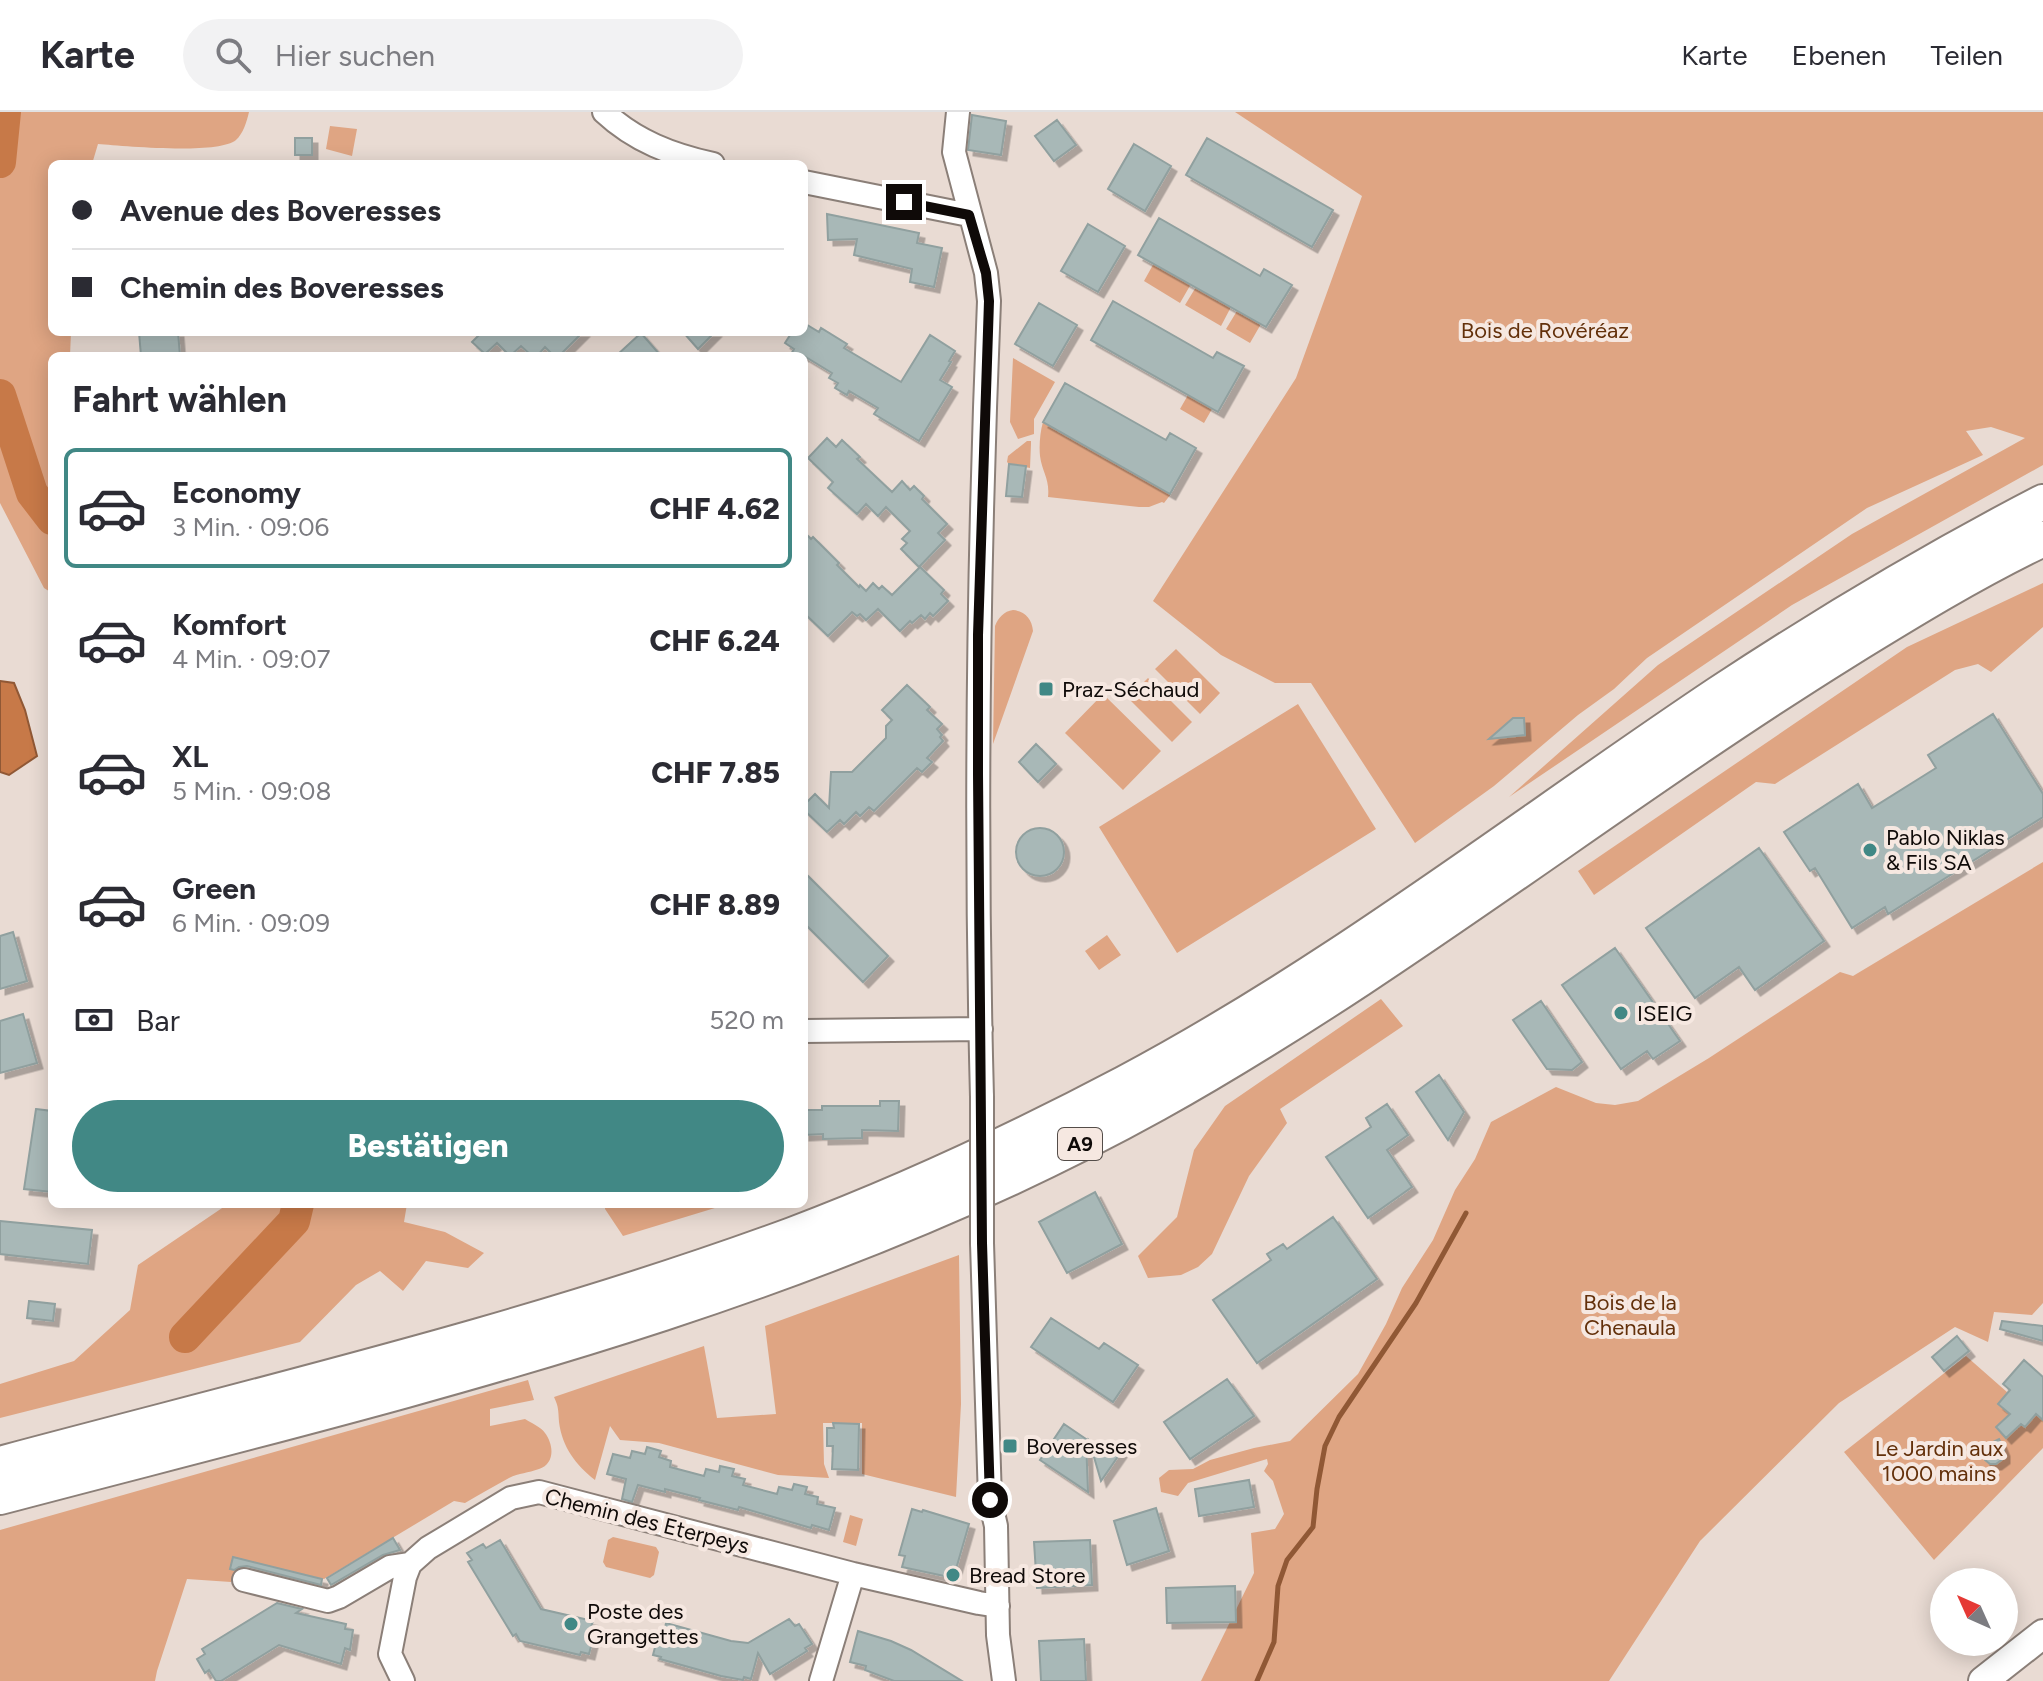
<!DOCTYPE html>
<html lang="de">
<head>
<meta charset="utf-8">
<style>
  :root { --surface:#fff; --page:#f2f2f3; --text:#2b2b33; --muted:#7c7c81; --line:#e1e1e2; --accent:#418885 }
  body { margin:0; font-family:Figtree,sans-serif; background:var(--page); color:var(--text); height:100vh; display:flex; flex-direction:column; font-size:30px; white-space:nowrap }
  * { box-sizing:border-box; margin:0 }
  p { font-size:26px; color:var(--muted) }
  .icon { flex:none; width:44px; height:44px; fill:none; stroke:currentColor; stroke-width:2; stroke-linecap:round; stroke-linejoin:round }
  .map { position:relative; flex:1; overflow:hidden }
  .side { position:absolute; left:48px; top:240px; width:760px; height:856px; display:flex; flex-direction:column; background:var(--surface); border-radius:12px; box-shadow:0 4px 20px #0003 }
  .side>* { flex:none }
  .guide { position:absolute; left:48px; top:48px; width:760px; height:176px; border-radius:12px; box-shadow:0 4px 20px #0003; display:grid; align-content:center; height:176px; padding:0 24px; background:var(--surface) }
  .needle { width:52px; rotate:315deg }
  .controls { position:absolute; left:1930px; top:1456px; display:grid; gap:16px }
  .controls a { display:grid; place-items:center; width:88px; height:88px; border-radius:50%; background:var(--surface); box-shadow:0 4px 20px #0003; font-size:40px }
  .end { position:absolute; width:36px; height:36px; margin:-18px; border:10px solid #0f0a08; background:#fff; box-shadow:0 0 0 4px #fff }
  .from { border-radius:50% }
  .guide b { display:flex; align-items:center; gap:28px; height:76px; font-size:30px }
  .guide b+b { border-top:2px solid var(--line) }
  .guide i { width:20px; height:20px; background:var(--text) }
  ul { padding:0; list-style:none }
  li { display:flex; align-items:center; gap:24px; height:120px; margin:0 16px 12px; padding:0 8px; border:4px solid transparent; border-radius:12px }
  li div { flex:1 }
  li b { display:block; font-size:30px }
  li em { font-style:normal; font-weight:800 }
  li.on { border-color:var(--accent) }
  li>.icon { width:72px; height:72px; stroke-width:1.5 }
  h2 { padding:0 24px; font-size:36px; line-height:96px }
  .pay { display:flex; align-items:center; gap:20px; height:88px; padding:0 24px; font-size:30px }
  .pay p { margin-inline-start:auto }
  .primary-button { display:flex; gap:16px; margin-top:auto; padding:16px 24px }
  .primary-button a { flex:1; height:92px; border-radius:48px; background:var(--accent); color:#fff; font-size:32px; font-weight:800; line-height:92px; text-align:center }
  header { display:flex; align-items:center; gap:48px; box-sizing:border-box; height:112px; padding:0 40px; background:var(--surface); border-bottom:2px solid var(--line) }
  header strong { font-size:38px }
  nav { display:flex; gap:44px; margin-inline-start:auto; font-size:28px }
  .search { width:560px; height:72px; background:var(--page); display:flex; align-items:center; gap:20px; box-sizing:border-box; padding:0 28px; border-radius:44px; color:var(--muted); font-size:30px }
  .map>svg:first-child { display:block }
  .green { fill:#dfa583 }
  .water { fill:#c77948; stroke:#905835; stroke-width:2 }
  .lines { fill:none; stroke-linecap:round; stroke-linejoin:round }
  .stream { stroke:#905835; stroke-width:5 }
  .river { stroke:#c77948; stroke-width:32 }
  .building { fill:#a8b8b7; stroke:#90a09f; stroke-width:2; filter:url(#shadow) }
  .minor-casing { stroke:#8b7f78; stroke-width:26 }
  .major-casing { stroke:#8b7f78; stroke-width:32 }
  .highway-casing { stroke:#8b7f78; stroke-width:38 }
  .minor { stroke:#fff; stroke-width:22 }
  .major { stroke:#fff; stroke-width:28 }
  .highway { stroke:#fff; stroke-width:34 }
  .minor-bridge-casing { stroke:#8b7f78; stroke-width:26; stroke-linecap:butt }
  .minor-bridge { stroke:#fff; stroke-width:22 }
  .route { stroke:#0f0a08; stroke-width:10 }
  .poi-dot { fill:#418885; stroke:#f6e8e1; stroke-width:3 }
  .labels { text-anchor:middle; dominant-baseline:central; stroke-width:8; stroke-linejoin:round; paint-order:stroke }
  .shield { fill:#f6e8e1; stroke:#544d49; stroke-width:2 }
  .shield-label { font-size:20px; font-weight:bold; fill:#0f0a08 }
  .park-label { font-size:22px; fill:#63300a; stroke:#f6e8e1 }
  .poi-label { font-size:22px; fill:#0f0a08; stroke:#f6e8e1; text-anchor:start }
  .street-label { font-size:22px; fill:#0f0a08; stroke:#f6e8e1 }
</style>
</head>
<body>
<header>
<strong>Karte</strong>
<div class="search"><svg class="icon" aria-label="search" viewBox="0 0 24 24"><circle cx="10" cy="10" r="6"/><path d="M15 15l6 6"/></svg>Hier suchen</div>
<nav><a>Karte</a><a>Ebenen</a><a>Teilen</a></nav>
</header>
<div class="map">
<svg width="2043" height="1569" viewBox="0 0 2043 1569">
  <defs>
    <filter id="shadow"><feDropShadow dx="5.5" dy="5.5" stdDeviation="0" flood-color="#0004"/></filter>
  </defs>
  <rect width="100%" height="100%" fill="#e9dbd3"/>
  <path class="green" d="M0,0h249c-2,9 -6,22 -13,28 -18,15 -112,6 -138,4l-6,20h-40v168h19l-1,24h-18v59l-2,8 2,5v165l-8,-5 -44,-85z
    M1235,0h808v353l-251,140 -283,192 149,-132 194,-131 173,-96 -34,-11 -25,4 17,24 -116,53 -220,150 -33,31 -36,26 -84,71 -79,57 -104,-160h-36l-54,-28 -68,-54 143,-223 66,-182z
    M330,14l27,3 -5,27 -26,-7z
    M1154,151l37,21 -11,19 -36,-22z
    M1196,175l35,20 -10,19 -36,-21z
    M1237,199l24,13 -11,19 -24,-14z
    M1013,246l42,24 -21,37v15l-16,5 -8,-17z
    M1188,283l24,14 -8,14 -24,-14z
    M1043,310l127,72h1l-7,9 -2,-1 -13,5h-10l-91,-10c2,-18 -6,-25 -8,-41 -1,-10 0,-24 3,-34z
    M1027,329h4v3l-1,24 -21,-4 -2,-2 1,-6z
    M2043,471v44l-52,45 -13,-8 -23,6 -180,114 -19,-2 -162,113 -16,-24 329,-224z
    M1013,498c12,1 19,9 20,21l-40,113 2,-118c3,-8 9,-15 18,-16z
    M1176,537l44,44 -20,21 -45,-45z
    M1148,566l44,44 -20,20 -44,-44z
    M1103,582l58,57 -38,39 -58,-57z
    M1298,592l78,125 -199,124 -78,-126z
    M2043,750v441l-11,12 -38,-3 -6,30 -33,-15 -116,76 -139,138 -91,140h-408l53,-108 -3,-40 24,-4 9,-15 -11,-33 -9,-10 4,-7 -1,-5 -79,24 -10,13 -17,-4 -2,-14 10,-8 24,-1 17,-9 44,-12 36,-7 68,-67 28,-50 16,-36 31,-48 22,-50 20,-31 16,-37 65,-35 40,16 19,2 23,-4 71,-43 131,-86 13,4z
    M1107,823l14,20 -22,15 -14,-19z
    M1381,887l22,27 -123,83 7,14 -38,53 -37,78 -14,13 -17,8 -33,3 -10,-22 39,-39 17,-67 31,-44z
    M228,1092h179l-3,18 41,10 39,21 -16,15 -42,-7 -23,30 -23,-20 -24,14 -56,57 -300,76v-34l74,-23 56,-51 8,-45z
    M605,1092h123l-105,32 -18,-27z
    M959,1143l2,149 -5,93 -94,-23v-51h-39l1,41 5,14 -51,-3 -119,-32 -39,-3 -10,-14 -15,54c-19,-15 -33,-33 -36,-58 -1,-12 0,-14 -5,-25l150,-51 13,72 59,-4 -11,-88z
    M1966,1244l66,58 11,-4v38l-109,112 -90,-108z
    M528,1268l6,20 -44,9v17l35,-7c6,4 16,8 20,14 9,12 10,31 -6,36 -11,4 -20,4 -30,9 -15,8 -30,17 -44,25l-11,-2 -130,78 -75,-18 -18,21 -44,-3 -30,92 -2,10h-155v-151z
    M850,1403l13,4 -7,27 -13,-4z
    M613,1425l43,10 3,5 -5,23 -4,3 -44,-11 -3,-5 5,-22z"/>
  <path class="water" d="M0,569l14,2 11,27 12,46 -28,19 -9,-3z"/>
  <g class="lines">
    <path class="stream" d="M1257,1569l17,-39 4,-56 9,-26 26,-33 4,-38 8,-43 14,-29 77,-114 50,-90"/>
    <path class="river" d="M0,50l5,-50
      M0,283l32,98 20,26
      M185,1225l109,-116 4,-17"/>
  </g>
  <path class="building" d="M972,3l34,6 -5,34 -33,-5z
    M1057,8l19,25 -22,16 -19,-25z
    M295,26h17v17h-17z
    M1207,26l126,72 -21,37 -126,-72z
    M1134,32l37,22 -26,45 -37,-22z
    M827,102l92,19 -2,10 25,5 -8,39 -24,-5 2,-13 -58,-14 3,-16 -29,1z
    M1159,106l101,58 4,-7 28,16 -26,42 -128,-72z
    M1088,112l37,22 -27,46 -37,-21z
    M1113,189l100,57 4,-6 27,14 -26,46 -127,-72z
    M1039,191l38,22 -24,41 -38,-22z
    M804,211l15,9 2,-4 26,16 -3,4 57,34 29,-47 25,16 -6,10 2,1 -11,18 12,7 -33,54 -45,-27 4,-6 -29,-17 -2,4 -12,-7 3,-5 -9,-5 3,-5 -28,-17h-14l4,-7 -9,-6 7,-11h12z
    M139,220h39l2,24h-39z
    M482,220h101l-24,24h-5l-9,-9 -8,9h-5l-11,-10 -11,10 -13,-13 -12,11 -13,-12z
    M683,220h32l-17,17z
    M641,221l20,23h-45z
    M1065,271l101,57 4,-7 26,15 -26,46 -127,-72z
    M827,326l9,9 6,-7 18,17 -3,2 35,33 10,-11 8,9 4,-4 10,10 -2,3 25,25 -9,9 7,7 -26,27 -18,-18 6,-6 -5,-4 8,-8 -24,-24 -8,9 -12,-12 -9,10 -29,-26 5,-6 -25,-24z
    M1009,352l17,2 -4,31 -16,-1z
    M804,420l7,7 2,-2 26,26 -2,2 22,22 1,-2 6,6 7,-8 6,6 3,-3 10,9 28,-28 24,23 -3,4 7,7 -15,15 -3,-3 -5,6 -4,-4 -9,8 -2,-2 -10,10 -22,-22 -12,11 -6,-6 -3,2 -5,-4 -24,24 -24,-23z
    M907,573l23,22 -3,3 15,14 -5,5 5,6 -2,2 3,4 -16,17 5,4 -10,10 -5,-4 -43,43 -5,-4 -9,9 -4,-4 -12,12 -4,-4 -13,12 -23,-22v-5l11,-11 14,14 2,-36h21l34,-34v-12l6,-6 -10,-10z
    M1993,602l50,80v23l-155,97 -3,-7 -33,21 -37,-60 -5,3 -26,-39 74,-48 14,24 64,-40 -8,-13z
    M1513,606h11l1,17 -36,4z
    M1036,632l20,20 -18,18 -19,-20z
    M1016 740a24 24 0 1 1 48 0a24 24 0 1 1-48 0Z
    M1759,736l65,93 -69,49 -16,-23 -44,31 -49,-70z
    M804,760l84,84 -25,26 -59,-59z
    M13,820l14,49 -27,8v-53z
    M1615,836l65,93 -27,18 -6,-8 -26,18 -59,-84z
    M1541,889l41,61 -10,8 -25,-1 -34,-49z
    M23,902l14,49 -37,10v-52z
    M1439,963l25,37 -16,28 -32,-48z
    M880,989h19l-1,30 -36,-1v8l-39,1v-5l-19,1v-25h18v-4h58z
    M1387,992l21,31 -21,15 25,37 -44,31 -42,-61 45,-30 -5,-9z
    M36,997l16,2v81l-28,-3z
    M1095,1080l27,52 -55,29 -28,-51z
    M1333,1105l44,62 -120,84 -44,-63 58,-40 -4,-6 16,-10 4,5z
    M0,1109l92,9 -4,34 -88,-10z
    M29,1189l26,3 -2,17 -26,-3z
    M1051,1206l48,31 5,-6 34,22 -25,37 -82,-55z
    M2002,1209l41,5v15l-43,-12z
    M1957,1224l12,15 -25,20 -12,-14z
    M2024,1248l19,17v43l-7,-6 -11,13 -4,-3 -15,14 -10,-11 14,-13 -12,-10 12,-14 -7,-6z
    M1227,1267l27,37 -64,43 -26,-37z
    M833,1311l26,1 -1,46 -26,-1 1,-23h-6v-18h7z
    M1064,1312l22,15 2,53 -48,-32z
    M1999,1327l5,12v7l-8,6h-6l-5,-4 -2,-10 4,-5z
    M1089,1328l13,9 5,-6 14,9 -20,29z
    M647,1335l14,4 -2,6 12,4 -1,6 34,9 2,-7 13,3 1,-6 14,3 -2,7 13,3 -2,6 34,9 2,-7 13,3 2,-6 13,3 -2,7 13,3 -1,7 18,4 -6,22 -17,-5 -1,3 -72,-21 -1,3 -39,-10 1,-2 -35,-9v3l-27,-7 -6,17 -10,-3 4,-20 -19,-5 6,-20 17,4 2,-7 13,3z
    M1249,1368l5,27 -55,9 -4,-27z
    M1156,1396l13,43 -42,14 -13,-44z
    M912,1397l10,3 1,-2 46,14 -13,45 -4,-2 -3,10 -47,-10 3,-11 -6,-1z
    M393,1426l7,12 -17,5 -52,30 -4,-7z
    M500,1428l41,69 52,12 -3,9 5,1 -6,23 -8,-2 -1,3 -60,-14 -4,-7 -3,2 -45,-74 4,-2 -5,-7 16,-9 3,4z
    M1090,1428l2,45 -55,3 -3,-46z
    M233,1445l89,22 -1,6 -74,-19 -8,1 -5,3 -4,-1z
    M1235,1474l1,36 -69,1 -1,-35z
    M277,1491l25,6 -6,4 50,11 -1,5 8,1 -3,20 -5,-2 -4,16 -62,-19 -58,36h-5l-7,-11 -4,3 -8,-14 8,-5 -3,-5z
    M789,1507l6,7 4,-2 13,20 -7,4 2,3 -37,23 -12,-21 -7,26 -7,-2 -1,3 -22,-4 -61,-17 1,-2 -8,-2 6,-23 5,1 2,-10 65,18 17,2z
    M858,1519l33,10 20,9 51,31h-68l-29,-11 1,-4 -16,-4z
    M1084,1527l2,42h-45l-2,-40z"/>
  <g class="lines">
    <g class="minor-casing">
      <path id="minor" d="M604,0c31,29 68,43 109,52
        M958,0l-4,40 32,121 3,28c-11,265 -14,531 -7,796
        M804,70l165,33
        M804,919l177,-2
        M982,1131l8,257 6,26 2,109 6,46
        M244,1468l84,21 11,-4 51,-30 20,-3
        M403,1569l-13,-27 15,-77 5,-13 18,-16 83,-50 28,-6 314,82 126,29 19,3
        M821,1569l32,-107"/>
    </g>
    <g class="major-casing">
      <path id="major" d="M1983,1569l60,-47"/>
    </g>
    <g class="highway-casing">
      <path id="highway" d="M0,1352c265,-71 534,-134 792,-229 114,-43 225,-95 333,-152 209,-111 397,-258 593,-389 106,-70 213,-134 325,-192
        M0,1385c393,-104 797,-194 1156,-393 240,-134 455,-307 688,-452 65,-40 130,-80 199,-113"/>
    </g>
    <use href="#minor" class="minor"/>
    <use href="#major" class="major"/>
    <use href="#highway" class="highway"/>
    <g class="minor-bridge-casing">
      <path id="minor-bridge" d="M982,985v146"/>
    </g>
    <use href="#minor-bridge" class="minor-bridge"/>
  </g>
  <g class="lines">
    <path class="route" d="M904,90l65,13 17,58 3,28 -11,334v139l4,469 8,257"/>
  </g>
  <g class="poi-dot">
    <rect x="1038" y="569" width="16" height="16" rx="4"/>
    <circle cx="1870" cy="738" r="8"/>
    <circle cx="1621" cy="901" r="8"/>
    <rect x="1002" y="1326" width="16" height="16" rx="4"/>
    <circle cx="953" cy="1463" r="8"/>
    <circle cx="571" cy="1512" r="8"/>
  </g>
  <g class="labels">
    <rect class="shield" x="1058" y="1016" width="44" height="32" rx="6"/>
    <g class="shield-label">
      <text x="1080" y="1032">A9</text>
    </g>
    <g class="park-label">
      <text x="1545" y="218">Bois de Rovéréaz</text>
      <text x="1630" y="1190">Bois de la<tspan x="1630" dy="25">Chenaula</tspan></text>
      <text x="1939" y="1336">Le Jardin aux<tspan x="1939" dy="25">1000 mains</tspan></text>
    </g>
    <g class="poi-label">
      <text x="1062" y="577">Praz-Séchaud</text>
      <text x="1886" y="725">Pablo Niklas<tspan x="1886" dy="25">&amp; Fils SA</tspan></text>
      <text x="1637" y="901">ISEIG</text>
      <text x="1026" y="1334">Boveresses</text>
      <text x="969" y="1463">Bread Store</text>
      <text x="587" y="1499">Poste des<tspan x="587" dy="25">Grangettes</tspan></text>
    </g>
    <g class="street-label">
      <text transform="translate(647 1409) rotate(14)">Chemin des Eterpeys</text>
    </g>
  </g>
</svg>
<div class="controls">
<a><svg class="needle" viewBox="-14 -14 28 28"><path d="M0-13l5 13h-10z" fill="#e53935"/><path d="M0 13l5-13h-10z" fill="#7c7c81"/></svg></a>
</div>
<i class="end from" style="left:990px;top:1388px"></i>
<i class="end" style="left:904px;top:90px"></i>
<div class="guide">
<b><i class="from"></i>Avenue des Boveresses</b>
<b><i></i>Chemin des Boveresses</b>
</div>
<section class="side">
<h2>Fahrt wählen</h2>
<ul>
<li class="on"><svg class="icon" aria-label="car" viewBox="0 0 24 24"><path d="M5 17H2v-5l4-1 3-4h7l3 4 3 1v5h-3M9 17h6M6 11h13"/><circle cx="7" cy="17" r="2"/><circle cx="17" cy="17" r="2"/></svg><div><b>Economy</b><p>3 Min. · 09:06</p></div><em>CHF 4.62</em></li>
<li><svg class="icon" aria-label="car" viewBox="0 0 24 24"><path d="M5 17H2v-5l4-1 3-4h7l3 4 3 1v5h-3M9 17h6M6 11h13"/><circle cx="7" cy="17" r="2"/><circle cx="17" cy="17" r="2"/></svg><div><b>Komfort</b><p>4 Min. · 09:07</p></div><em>CHF 6.24</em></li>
<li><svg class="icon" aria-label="car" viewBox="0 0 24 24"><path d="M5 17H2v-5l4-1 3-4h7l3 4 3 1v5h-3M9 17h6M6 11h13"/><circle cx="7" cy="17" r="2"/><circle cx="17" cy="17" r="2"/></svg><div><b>XL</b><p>5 Min. · 09:08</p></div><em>CHF 7.85</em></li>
<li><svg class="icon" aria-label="car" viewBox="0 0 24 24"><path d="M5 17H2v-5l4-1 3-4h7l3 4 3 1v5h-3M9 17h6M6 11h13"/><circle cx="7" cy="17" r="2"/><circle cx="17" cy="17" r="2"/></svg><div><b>Green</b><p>6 Min. · 09:09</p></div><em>CHF 8.89</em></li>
</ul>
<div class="pay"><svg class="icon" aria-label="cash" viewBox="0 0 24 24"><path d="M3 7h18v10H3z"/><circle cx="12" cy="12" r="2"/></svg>Bar<p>520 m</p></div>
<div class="primary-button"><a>Bestätigen</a></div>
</section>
</div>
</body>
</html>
